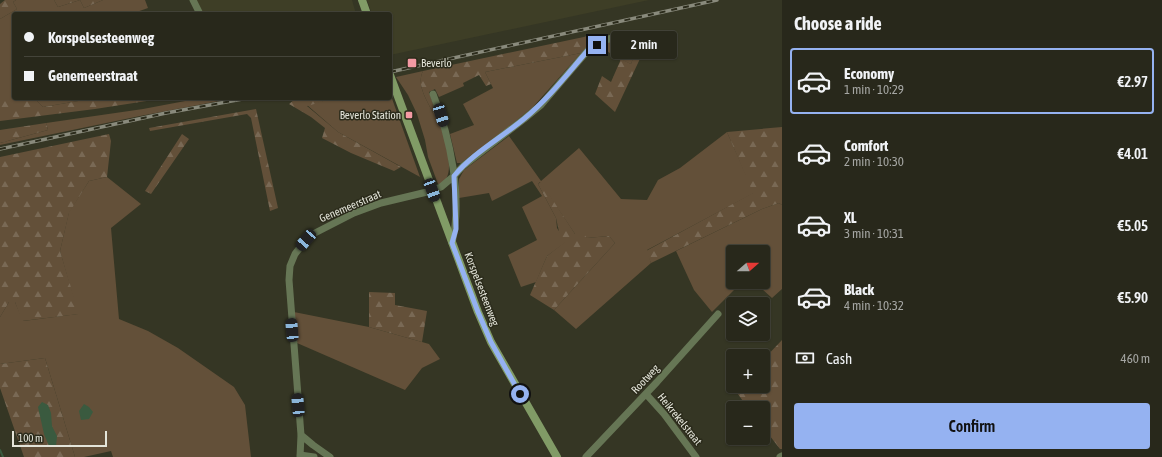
<!DOCTYPE html>
<html lang="en">
<head>
<meta charset="utf-8">
<style>
  :root { --surface:#28281b; --page:#303024; --text:#f1f3f6; --muted:#a5a6a3; --line:#44443a; --accent:#95b2f1 }
  body { margin:0; font-family:"Asap Condensed",sans-serif; background:var(--page); color:var(--text); height:100vh; display:flex; flex-direction:column; font-size:15px; white-space:nowrap }
  * { box-sizing:border-box; margin:0 }
  p { font-size:13px; color:var(--muted) }
  .icon { flex:none; width:22px; height:22px; fill:none; stroke:currentColor; stroke-width:2; stroke-linecap:round; stroke-linejoin:round }
  .map { position:relative; flex:1; overflow:hidden }
  .drawer { display:flex; flex-direction:column; background:var(--surface); width:380px }
  .drawer>* { flex:none }
  .top-card { position:absolute; left:12px; top:12px; width:380px; height:88px; border-radius:4px; box-shadow:0 1px 3px #0004,0 0 0 1px var(--line); display:grid; align-content:center; height:88px; padding:0 12px; background:var(--surface) }
  .needle { width:26px; rotate:70deg }
  .fabs { position:absolute; left:726px; top:245px; display:grid; gap:8px }
  .fabs a { display:grid; place-items:center; width:44px; height:44px; border-radius:4px; background:var(--surface); box-shadow:0 1px 3px #0004,0 0 0 1px var(--line); font-size:20px }
  .scale { position:absolute; left:12px; bottom:10px; width:95px; box-sizing:border-box; padding-left:4px; border:2px solid #e3e4d9; border-top:0; font-size:11px; line-height:14px; white-space:nowrap; color:#e3e4d9; -webkit-text-stroke:3px #2b2b1b; paint-order:stroke }
  .end { position:absolute; width:18px; height:18px; margin:-9px; border:5px solid #95b2f1; background:#111; box-shadow:0 0 0 2px #111 }
  .from { border-radius:50% }
  .bubble { position:absolute; height:28px; border-radius:4px; background:var(--surface); box-shadow:0 1px 3px #0004,0 0 0 1px var(--line); font-size:13px; font-weight:600; line-height:28px; text-align:center }
  .car { position:absolute; width:12px; height:24px; margin:-12px -6px; border-radius:5px; box-shadow:0 0 3px 1px #0007; background:linear-gradient(#222 24%,#8ab4d8 0 40%,#222 0 76%,#8ab4d8 0 86%,#222 0) }
  .top-card b { display:flex; align-items:center; gap:14px; height:38px; font-size:15px }
  .top-card b+b { border-top:1px solid var(--line) }
  .top-card i { width:10px; height:10px; background:var(--text) }
  ul { padding:0; list-style:none }
  li { display:flex; align-items:center; gap:12px; height:66px; margin:0 8px 6px; padding:0 4px; border:2px solid transparent; border-radius:4px }
  li div { flex:1 }
  li b { display:block; font-size:15px }
  li em { font-style:normal; font-weight:600 }
  li.on { border-color:var(--accent) }
  li>.icon { width:36px; height:36px; stroke-width:1.5 }
  h2 { padding:0 12px; font-size:18px; line-height:48px }
  .pay { display:flex; align-items:center; gap:10px; height:44px; padding:0 12px; font-size:15px }
  .pay p { margin-inline-start:auto }
  .button { display:flex; gap:8px; margin-top:auto; padding:8px 12px }
  .button a { flex:1; height:46px; border-radius:4px; background:var(--accent); color:#111; font-size:16px; font-weight:600; line-height:46px; text-align:center }
  main { display:flex; flex:1; min-height:0 }
  .map>svg:first-child { display:block }
  .built { fill:#3e3e26 }
  .grass { fill:#635039 }
  .forest { fill:url(#forest-firs) }
  .water { fill:#3a5a3f }
  .lines { fill:none; stroke-linecap:round; stroke-linejoin:round }
  .stream { stroke:#3a5a3f; stroke-width:2 }
  .street { stroke:#667655; stroke-width:7 }
  .secondary { stroke:#819b66; stroke-width:8 }
  .rail-casing { stroke:#898a7c; stroke-width:3.5 }
  .rail { stroke:#2b2b1b; stroke-width:2; stroke-dasharray:6; stroke-linecap:butt }
  .route { stroke:#95b2f1; stroke-width:5 }
  .poi-dot { fill:#f49aa4; stroke:#2b2b1b; stroke-width:1.5 }
  .labels { text-anchor:middle; dominant-baseline:central; stroke-width:3; stroke-linejoin:round; paint-order:stroke }
  .poi-label { font-size:11px; fill:#e3e4d9; stroke:#2b2b1b; text-anchor:start }
  .street-label { font-size:11px; fill:#e3e4d9; stroke:#2b2b1b }
</style>
</head>
<body>
<main>
<div class="map">
<svg width="782" height="457" viewBox="0 0 782 457">
  <defs>
    <pattern id="forest-firs" width="22" height="20" patternUnits="userSpaceOnUse"><rect width="22" height="20" fill="#635039"/><path d="M5 1l3.5 6h-7zM16 11l3.5 6h-7z" fill="#796955"/></pattern>
  </defs>
  <rect width="100%" height="100%" fill="#353624"/>
  <path class="built" d="M196,0h156l4,14h-154z
    M367,0h282l-259,55v-41h-18z"/>
  <path class="grass" d="M16,0h38l4,7 22,-7 4,8 19,-8h42l3,8 -17,6h-117v81h-14v-76l17,-10 -4,-7z
    M641,37l-10,27 -9,-4 -1,1 -24,-17 18,-6 2,5z
    M581,53l-48,54 -27,22 -45,34h-4l-7,-29 24,-9 -11,-21 30,-16 -8,-16z
    M423,71c-7,14 4,29 10,42l3,-1c5,16 18,50 11,65 -1,4 -4,5 -7,7h-2l-10,-27 -3,-17 -8,-26 -9,-19 -12,-18z
    M390,93l30,84 -82,-45 -31,-27 29,-7h54z
    M34,98h62l-53,9z
    M201,98h34l-95,18 -140,29v-2l48,-13 -2,-7 97,-14z
    M727,132l27,61 -107,57 4,13 -75,66 -22,-19 61,-67 -6,-7 -22,2 -12,-4 -35,-52 -2,2 18,34 1,10 9,14 -19,14 -11,26 -15,5 -13,-32 29,-15 -15,-33 20,-11 -10,-15 -40,20 -3,-8 -30,5v-19l5,-9 45,-34 32,45 38,-33 42,51 26,1 11,-20 22,-12z
    M107,177l34,27 -30,24 8,91 29,12 30,17 56,39 11,18 6,52h-138l-2,-6 -27,6h-9l-30,-99 -45,6v-47l9,-15h6l8,19 55,-7 -18,-63 9,-39 20,-31z
    M779,203l3,2v84l-10,9 -18,-16h9v-30h-30v30h9l-30,30 -18,-22 -18,-39 86,-42z
    M294,312l75,15 53,15 7,2 11,15 -18,9 -17,22 -108,-47z"/>
  <path class="forest" d="M5,0h11l-3,2 4,7 -17,10v-15z
    M54,0h49l-19,8 -4,-8 -22,7z
    M653,31l-38,81 -20,-18 7,-18 9,6 10,-23 10,5 9,-26 -23,5 -2,-5z
    M598,34v3l-7,5 -10,11 -96,19 6,12 -5,2 -7,-11 -16,8 1,3 -25,11 -4,-8 -6,3 7,20 -3,1c-6,-13 -17,-28 -10,-42z
    M0,95h14v3h20l9,9 53,-9h70l-71,11 -95,12z
    M301,98h35l-29,8 31,26 63,35 -7,4 -43,-18 -29,-15 3,-10 -14,-11 -22,-13 6,-5z
    M256,109l22,99 -8,3 -19,-93 -4,-4 -97,17 -1,-3z
    M46,123l2,7 -48,13v-13z
    M782,127v78l-3,-2 -17,6 -111,54 -5,-12 107,-58 -26,-61z
    M109,134l2,7 -4,36 -18,4 -20,32 -9,38 19,63 -57,7 -7,-19h-6l-9,15v-160z
    M182,134l7,5 -38,55 -6,-3z
    M541,182l34,52 5,-5 7,9 22,-2 6,7 -61,67 -24,-15 17,-39 18,-14 -5,-6 -4,-18 -18,-34z
    M369,292l26,1v12l32,6 -5,31 -53,-15z
    M782,340v109h-2l-17,-22v-19h-15l-13,-18 4,-4h24v-26z
    M45,358l30,99h-51l-24,-69v-24z"/>
  <path class="water" d="M42,402l6,3 3,8 1,13 5,10 -1,10h-7l-5,-12 -6,-27z
    M84,404l5,3 4,5 -4,7 -8,1 -2,-9z"/>
  <g class="lines">
    <path class="stream" d="M0,450l3,7"/>
    <path class="street" d="M193,0l7,14
      M433,94c17,43 30,103 19,149
      M646,394l18,20 32,43
      M301,435l12,10 17,12
      M300,455l14,2
      M300,457l1,-22 -12,-155 1,-14 5,-12 11,-14 7,-6 41,-21 27,-10 46,-11 14,-5 13,-11 9,-10 61,-47 17,-14 48,-56 16,-9 23,-6
      M586,457l71,-75 61,-68
      M780,457l2,-1"/>
    <path class="secondary" d="M362,0l5,14
      M390,75l88,237 13,30 66,115"/>
    <g class="rail-casing">
      <path id="rail" d="M390,72l327,-72
        M0,149l166,-36 82,-15"/>
    </g>
    <use href="#rail" class="rail"/>
  </g>
  <g class="lines">
    <path class="route" d="M520,394l-29,-52 -13,-30 -26,-69 4,-14 -2,-53c19,-23 47,-38 71,-58 24,-20 43,-45 64,-69l8,-4"/>
  </g>
  <g class="poi-dot">
    <rect x="407" y="58" width="10" height="10" rx="2"/>
    <rect x="405" y="111" width="8" height="8" rx="2"/>
  </g>
  <g class="labels">
    <g class="poi-label">
      <text x="421" y="63">Beverlo</text>
      <text x="401" y="115" text-anchor="end">Beverlo Station</text>
    </g>
    <g class="street-label">
      <text transform="translate(350 206) rotate(-23)">Genemeerstraat</text>
      <text transform="translate(482 289) rotate(69)">Korspelsesteenweg</text>
      <text transform="translate(645 379) rotate(-47)">Rootweg</text>
      <text transform="translate(680 419) rotate(51)">Heikrekelstraat</text>
    </g>
  </g>
</svg>
<div class="fabs">
<a><svg class="needle" viewBox="-14 -14 28 28"><path d="M0-13l5 13h-10z" fill="#e53935"/><path d="M0 13l5-13h-10z" fill="#a5a6a3"/></svg></a>
<a><svg class="icon" aria-label="layers" viewBox="0 0 24 24"><path d="M12 4l9 5-9 5-9-5zM3 14l9 5 9-5"/></svg></a>
<a>+</a>
<a>−</a>
</div>
<div class="scale">100 m</div>
<i class="end from" style="left:520px;top:394px"></i>
<i class="end" style="left:597px;top:45px"></i>
<div class="bubble" style="left:611px;top:31px;width:66px">2 min</div>
<i class="car" style="left:441px;top:115px;rotate:163deg"></i>
<i class="car" style="left:432px;top:190px;rotate:160deg"></i>
<i class="car" style="left:306px;top:240px;rotate:221deg"></i>
<i class="car" style="left:292px;top:330px;rotate:355deg"></i>
<i class="car" style="left:298px;top:405px;rotate:355deg"></i>
<div class="top-card">
<b><i class="from"></i>Korspelsesteenweg</b>
<b><i></i>Genemeerstraat</b>
</div>
</div>
<section class="drawer">
<h2>Choose a ride</h2>
<ul>
<li class="on"><svg class="icon" aria-label="car" viewBox="0 0 24 24"><path d="M5 17H2v-5l4-1 3-4h7l3 4 3 1v5h-3M9 17h6M6 11h13"/><circle cx="7" cy="17" r="2"/><circle cx="17" cy="17" r="2"/></svg><div><b>Economy</b><p>1 min · 10:29</p></div><em>€2.97</em></li>
<li><svg class="icon" aria-label="car" viewBox="0 0 24 24"><path d="M5 17H2v-5l4-1 3-4h7l3 4 3 1v5h-3M9 17h6M6 11h13"/><circle cx="7" cy="17" r="2"/><circle cx="17" cy="17" r="2"/></svg><div><b>Comfort</b><p>2 min · 10:30</p></div><em>€4.01</em></li>
<li><svg class="icon" aria-label="car" viewBox="0 0 24 24"><path d="M5 17H2v-5l4-1 3-4h7l3 4 3 1v5h-3M9 17h6M6 11h13"/><circle cx="7" cy="17" r="2"/><circle cx="17" cy="17" r="2"/></svg><div><b>XL</b><p>3 min · 10:31</p></div><em>€5.05</em></li>
<li><svg class="icon" aria-label="car" viewBox="0 0 24 24"><path d="M5 17H2v-5l4-1 3-4h7l3 4 3 1v5h-3M9 17h6M6 11h13"/><circle cx="7" cy="17" r="2"/><circle cx="17" cy="17" r="2"/></svg><div><b>Black</b><p>4 min · 10:32</p></div><em>€5.90</em></li>
</ul>
<div class="pay"><svg class="icon" aria-label="cash" viewBox="0 0 24 24"><path d="M3 7h18v10H3z"/><circle cx="12" cy="12" r="2"/></svg>Cash<p>460 m</p></div>
<div class="button"><a>Confirm</a></div>
</section>
</main>
</body>
</html>
